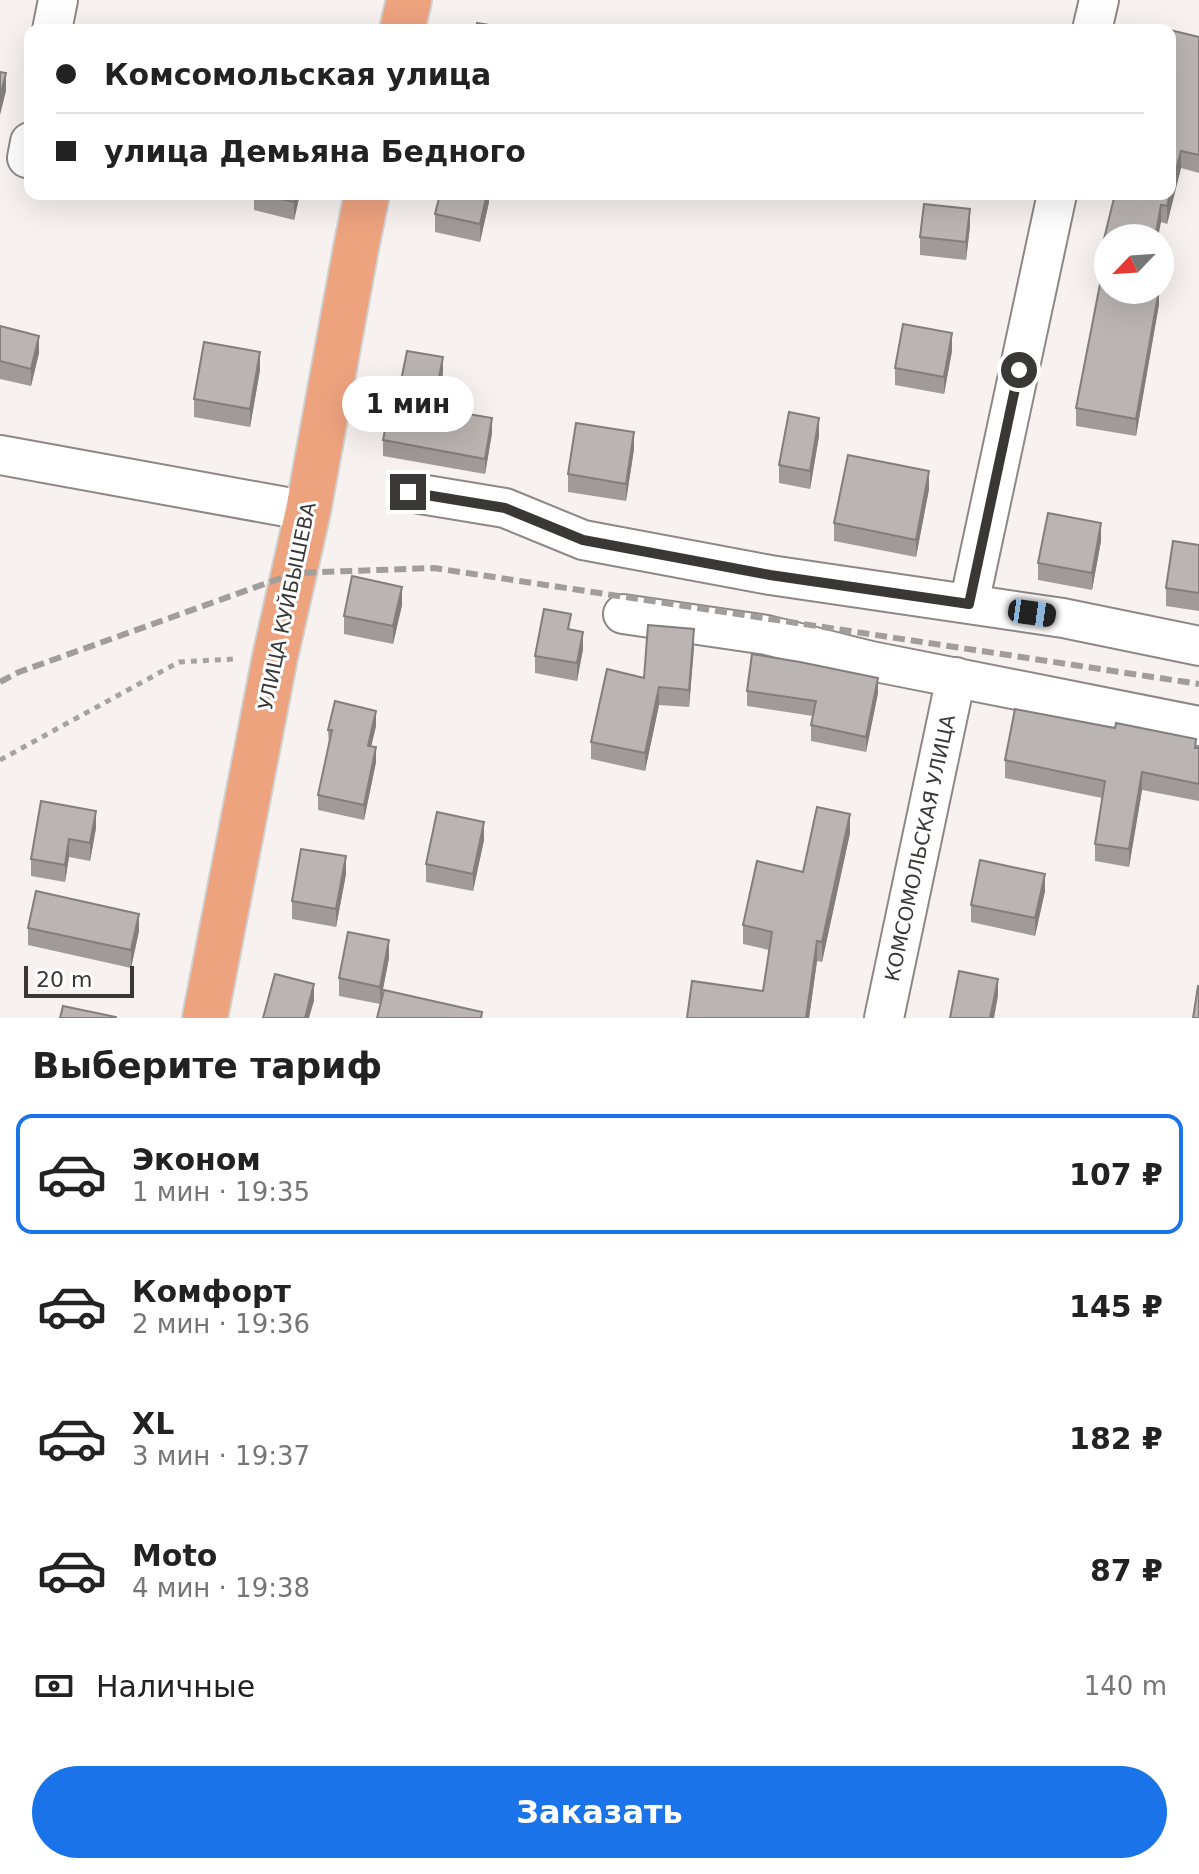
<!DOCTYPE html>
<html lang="ru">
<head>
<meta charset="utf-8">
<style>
  :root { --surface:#fff; --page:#f2f2f2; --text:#222; --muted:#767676; --line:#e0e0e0; --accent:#1a73e8 }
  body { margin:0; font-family:"DejaVu Sans",sans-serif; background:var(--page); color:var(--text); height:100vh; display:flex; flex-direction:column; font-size:30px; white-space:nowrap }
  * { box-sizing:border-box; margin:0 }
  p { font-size:26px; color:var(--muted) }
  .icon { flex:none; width:44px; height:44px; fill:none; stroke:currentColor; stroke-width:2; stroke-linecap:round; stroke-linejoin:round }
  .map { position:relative; height:1018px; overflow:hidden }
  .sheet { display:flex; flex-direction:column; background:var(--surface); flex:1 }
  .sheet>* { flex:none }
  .top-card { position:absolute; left:24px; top:24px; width:1152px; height:176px; border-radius:16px; box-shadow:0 8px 32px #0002; display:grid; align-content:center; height:176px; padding:0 32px; background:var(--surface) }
  .needle { width:52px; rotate:245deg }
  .fabs { position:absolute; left:1094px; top:224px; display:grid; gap:16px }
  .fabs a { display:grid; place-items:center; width:80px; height:80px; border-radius:50%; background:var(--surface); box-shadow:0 8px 32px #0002; font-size:40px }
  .scale { position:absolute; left:24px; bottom:20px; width:110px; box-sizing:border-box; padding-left:8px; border:4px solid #3a3837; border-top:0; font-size:22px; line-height:28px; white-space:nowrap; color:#3a3837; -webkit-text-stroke:6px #fff; paint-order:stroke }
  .end { position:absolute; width:36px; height:36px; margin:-18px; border:10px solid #3a3837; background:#fff; box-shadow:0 0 0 4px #fff }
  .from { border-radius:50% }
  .bubble { position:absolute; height:56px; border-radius:28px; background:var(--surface); box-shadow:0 8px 32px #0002; font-size:26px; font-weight:600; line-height:56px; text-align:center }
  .car { position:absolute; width:24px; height:48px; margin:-24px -12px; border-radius:10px; box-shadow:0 0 6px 2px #0007; background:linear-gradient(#222 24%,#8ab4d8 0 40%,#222 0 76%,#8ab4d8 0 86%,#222 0) }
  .top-card b { display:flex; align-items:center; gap:28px; height:76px; font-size:30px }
  .top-card b+b { border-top:2px solid var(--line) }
  .top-card i { width:20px; height:20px; background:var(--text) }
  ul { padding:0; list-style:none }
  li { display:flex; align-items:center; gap:24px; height:120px; margin:0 16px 12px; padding:0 16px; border:4px solid transparent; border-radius:16px }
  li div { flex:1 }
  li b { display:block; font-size:30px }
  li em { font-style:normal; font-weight:600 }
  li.active { border-color:var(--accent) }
  li>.icon { width:72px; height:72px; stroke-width:1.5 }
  h2 { padding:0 32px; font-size:36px; line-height:96px }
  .pay { display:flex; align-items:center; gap:20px; height:88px; padding:0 32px; font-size:30px }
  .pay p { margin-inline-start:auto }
  .button { display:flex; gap:16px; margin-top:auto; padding:16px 32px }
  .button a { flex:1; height:92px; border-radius:48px; background:var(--accent); color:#fff; font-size:32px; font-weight:600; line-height:92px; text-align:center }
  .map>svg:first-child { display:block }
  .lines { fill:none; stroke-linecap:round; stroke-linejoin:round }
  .street-casing { stroke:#8d8886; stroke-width:42 }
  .primary-casing { stroke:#d0cfcf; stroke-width:48 }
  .path { stroke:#a7a3a1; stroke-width:5; stroke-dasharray:6 6; stroke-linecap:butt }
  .street { stroke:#fff; stroke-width:38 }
  .primary { stroke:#eea37f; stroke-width:44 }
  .rail { stroke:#a19d9b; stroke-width:6; stroke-dasharray:12 6; stroke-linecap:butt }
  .wall { fill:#a09b99 }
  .shaded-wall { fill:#827e7d }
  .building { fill:#bab4b2; stroke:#827e7d; stroke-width:2 }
  .route { stroke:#3a3837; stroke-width:10 }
  .labels { text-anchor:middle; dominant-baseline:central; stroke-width:6; stroke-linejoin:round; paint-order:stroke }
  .street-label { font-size:20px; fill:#3a3837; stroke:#fff }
</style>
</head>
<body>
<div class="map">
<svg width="1199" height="1018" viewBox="0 0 1199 1018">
  <rect width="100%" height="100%" fill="#f7f2ef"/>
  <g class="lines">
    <g class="street-casing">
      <path id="street" d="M52,30l6,-30
        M1092,30l7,-30
        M27,158l3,-16
        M0,455l308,56
        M408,492l97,16 78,32 187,35 293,43 136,28
        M969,604l88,-410
        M623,614l144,21 104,26 328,65
        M884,1018l72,-341"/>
    </g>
    <g class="primary-casing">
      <path id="primary" d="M402,30l7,-30
        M205,1018l70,-361 33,-146 48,-263 11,-54"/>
    </g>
    <path class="path" d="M0,760l179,-98 55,-3"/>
    <use href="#street" class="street"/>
    <use href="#primary" class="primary"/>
    <path class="rail" d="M0,682l19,-10 276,-99 139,-5 765,116"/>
  </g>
  <path class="wall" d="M1199,37v136l-18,-5 -14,56 -6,-2 -53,68h51v14l-23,132 -60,-10v-18l28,-143 -2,-1v-17z
    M254,194h46l-6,26 -40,-10z
    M489,194v8l-9,40 -45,-10v-18z
    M970,226l-4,34 -46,-5v-18z
    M0,326l39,27 -8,33 -31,-7z
    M952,351l-8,43 -49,-9v-17z
    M260,370l-10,57 -56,-10v-18z
    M443,373l-7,36 56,24 -7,41 -102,-18v-16l14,-39z
    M819,436l-9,53 -31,-6v-18z
    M634,449l-8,52 -58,-9v-18z
    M929,489l-13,68 -82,-16v-18z
    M1101,541l-9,49 -54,-10v-17z
    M1199,545v66l-33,-5v-18z
    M402,605l-9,39 -49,-10v-18z
    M571,630l12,19 -6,32 -42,-8v-17z
    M694,647l-5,60 -30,-2 -14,66 -54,-12v-17l53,-64z
    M747,691l131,2 -12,59 -55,-11v-16l2,-9 -66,-10z
    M376,726l-5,20 5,16 -12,58 -46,-10v-15l11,-50 -1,-15z
    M1199,748v53l-57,-11 -13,77 -34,-6v-17l7,-46 -97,-20v-18z
    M41,801l55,27 -6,33 -21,-4 -4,25 -34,-6v-17z
    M850,833l-28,129 -5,-1 -8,57h-122l76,-27 6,-41 -26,-6v-19z
    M484,840l-11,51 -47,-9v-18z
    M346,874l-10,53 -44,-8v-18z
    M1045,891l-10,45 -64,-14v-17z
    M28,928l111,3 -8,37 -103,-23z
    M389,958l-9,46 -41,-8v-18z"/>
  <path class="shaded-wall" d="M6,73v18l-6,24v-18z
    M1181,151v17l-14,56v-18z
    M296,194h4l-6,26v-18z
    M487,194h2v8l-9,40v-18z
    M1161,205v17l-3,16h-3z
    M970,209v17l-4,34v-18z
    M1159,290v14l-23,132v-17z
    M952,333v18l-8,43v-17z
    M39,336v17l-8,33v-17z
    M260,352v18l-10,57v-18z
    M443,357v16l-10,51v-16z
    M492,418v15l-7,41v-15z
    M819,418v18l-9,53v-18z
    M634,432v17l-8,52v-17z
    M929,471v18l-13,68v-17z
    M1101,523v18l-9,49v-17z
    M402,587v18l-9,39v-18z
    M694,629v18l-5,60v-17z
    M583,632v17l-6,32v-18z
    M878,678v15l-12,59v-15z
    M659,687v18l-14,66v-18z
    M376,711v15l-8,34v-14z
    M376,747v15l-12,58v-15z
    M1142,772v18l-13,77v-18z
    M96,811v17l-6,33v-18z
    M850,814v19l-28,129v-20z
    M484,822v18l-11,51v-17z
    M69,839v18l-4,25v-17z
    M346,856v18l-10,53v-18z
    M1045,874v17l-10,45v-18z
    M139,914v17l-8,37v-18z
    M389,940v18l-9,46v-17z
    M817,941v20l-8,57h-3z
    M998,979v17l-4,22h-4z
    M314,984v17l-5,17h-4z"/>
  <path class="building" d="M477,23l43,7h-44z
    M1154,27l15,3h-16z
    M1170,30l29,7v118l-18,-4 -14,55 -6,-1 -6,33h-47v52h51l-23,129 -60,-11 31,-160 -5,-1 13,-53h55z
    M0,72l6,1 -6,24z
    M260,194h36l-2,8z
    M440,194h47l-7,30 -45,-10z
    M924,204l46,5 -4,33 -46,-5z
    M903,324l49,9 -8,44 -49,-9z
    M0,326l39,10 -8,33 -31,-8z
    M204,342l56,10 -10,57 -56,-10z
    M407,351l36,6 -10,51 59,10 -7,41 -102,-19 8,-40 6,1z
    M789,412l30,6 -9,53 -31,-6z
    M576,423l58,9 -8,52 -58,-10z
    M848,455l81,16 -13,69 -82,-17z
    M1048,513l53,10 -9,50 -54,-10z
    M1173,541l26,4v48l-33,-5z
    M352,576l50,11 -9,39 -49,-10z
    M544,609l27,5 -3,15 15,3 -6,31 -42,-7z
    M648,625l46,4 -5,61 -30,-3 -14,66 -54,-11 16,-73 37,9z
    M752,654l48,8 78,16 -12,59 -55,-12 5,-24 -69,-10z
    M335,701l41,10 -8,35 8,1 -12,58 -46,-10 14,-65h-4z
    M1015,709l100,19 1,-5 80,16 -1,9h4v36l-57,-12 -13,77 -34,-5 10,-63 -100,-21z
    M41,801l55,10 -6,32 -21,-4 -4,26 -34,-6z
    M817,807l33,7 -28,128 -5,-1 -11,77h-119l5,-37 71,10 9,-59 -29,-7 14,-64 46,11z
    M437,812l47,10 -11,52 -47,-10z
    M301,849l45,7 -10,53 -44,-8z
    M980,860l65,14 -10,44 -64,-13z
    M36,891l103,23 -8,36 -103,-22z
    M348,932l41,8 -9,47 -41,-9z
    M959,971l39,8 -8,39h-40z
    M275,974l39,10 -9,34h-42z
    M1198,986h1v32h-6z
    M384,990l98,22 -1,6h-104z
    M63,1006l53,11v1h-56z"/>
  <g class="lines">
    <path class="route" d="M408,492l97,16 78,32 187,35 199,29 50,-234"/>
  </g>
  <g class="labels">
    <g class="street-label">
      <text transform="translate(287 606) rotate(-78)">УЛИЦА КУЙБЫШЕВА</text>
      <text transform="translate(920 848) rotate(-78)">КОМСОМОЛЬСКАЯ УЛИЦА</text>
    </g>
  </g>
</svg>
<div class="fabs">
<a><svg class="needle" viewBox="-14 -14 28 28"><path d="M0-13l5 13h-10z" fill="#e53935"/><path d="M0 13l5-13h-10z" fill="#767676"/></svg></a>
</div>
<div class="scale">20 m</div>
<i class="end from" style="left:1019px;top:370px"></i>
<i class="end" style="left:408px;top:492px"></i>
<div class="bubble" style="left:342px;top:376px;width:132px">1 мин</div>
<i class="car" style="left:1032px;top:613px;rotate:98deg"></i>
<div class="top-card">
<b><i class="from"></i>Комсомольская улица</b>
<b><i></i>улица Демьяна Бедного</b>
</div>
</div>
<section class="sheet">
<h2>Выберите тариф</h2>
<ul>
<li class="active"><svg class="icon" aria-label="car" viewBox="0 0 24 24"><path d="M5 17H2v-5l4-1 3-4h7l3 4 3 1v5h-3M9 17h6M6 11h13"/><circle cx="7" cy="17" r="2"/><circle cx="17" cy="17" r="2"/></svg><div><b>Эконом</b><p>1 мин · 19:35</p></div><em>107 ₽</em></li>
<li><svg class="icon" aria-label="car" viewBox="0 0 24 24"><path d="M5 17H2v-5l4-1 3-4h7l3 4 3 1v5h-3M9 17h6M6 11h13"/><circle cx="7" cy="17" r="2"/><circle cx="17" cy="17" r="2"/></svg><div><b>Комфорт</b><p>2 мин · 19:36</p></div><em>145 ₽</em></li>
<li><svg class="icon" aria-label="car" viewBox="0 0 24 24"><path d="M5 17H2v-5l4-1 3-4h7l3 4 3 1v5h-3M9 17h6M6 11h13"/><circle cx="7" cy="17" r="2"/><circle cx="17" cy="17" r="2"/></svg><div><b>XL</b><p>3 мин · 19:37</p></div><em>182 ₽</em></li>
<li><svg class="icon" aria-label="car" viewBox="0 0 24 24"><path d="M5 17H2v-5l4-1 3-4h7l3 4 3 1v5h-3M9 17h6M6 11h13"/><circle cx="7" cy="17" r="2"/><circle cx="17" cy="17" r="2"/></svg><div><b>Moto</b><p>4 мин · 19:38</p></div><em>87 ₽</em></li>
</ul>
<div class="pay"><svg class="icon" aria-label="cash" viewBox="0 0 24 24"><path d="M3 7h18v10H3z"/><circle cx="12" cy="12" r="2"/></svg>Наличные<p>140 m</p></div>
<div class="button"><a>Заказать</a></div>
</section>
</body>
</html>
